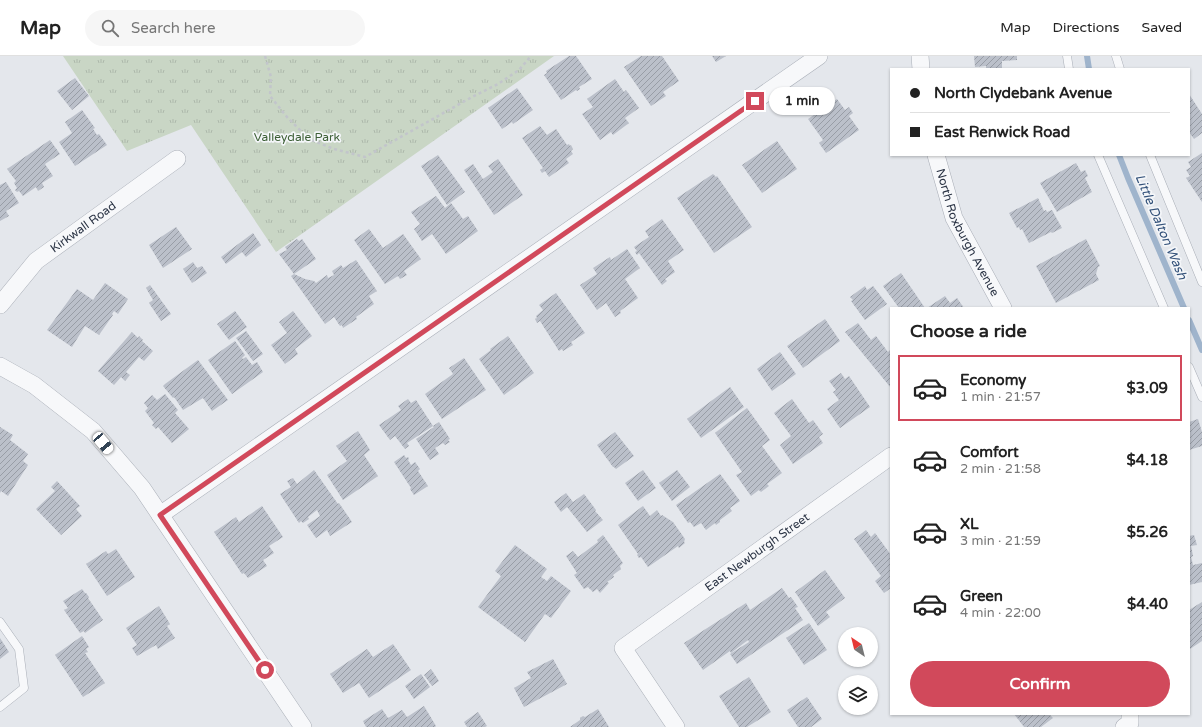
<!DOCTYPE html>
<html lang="en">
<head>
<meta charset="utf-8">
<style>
  :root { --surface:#fff; --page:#f6f6f6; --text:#222; --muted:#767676; --line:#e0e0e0; --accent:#d1495b }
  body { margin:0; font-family:"Varela Round",sans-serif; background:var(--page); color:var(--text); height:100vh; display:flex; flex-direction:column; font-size:15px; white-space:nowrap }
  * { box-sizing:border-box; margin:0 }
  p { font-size:13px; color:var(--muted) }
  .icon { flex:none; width:22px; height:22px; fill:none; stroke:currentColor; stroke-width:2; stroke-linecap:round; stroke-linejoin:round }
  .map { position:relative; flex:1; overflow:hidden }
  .panel { position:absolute; left:890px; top:251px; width:300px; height:408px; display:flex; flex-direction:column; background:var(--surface); border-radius:0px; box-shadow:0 1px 3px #0004 }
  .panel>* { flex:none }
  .guide { position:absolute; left:890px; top:12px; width:300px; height:88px; border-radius:0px; box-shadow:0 1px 3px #0004; display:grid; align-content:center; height:88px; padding:0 20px; background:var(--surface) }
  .needle { width:26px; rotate:325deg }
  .fabs { position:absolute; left:838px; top:571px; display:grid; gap:8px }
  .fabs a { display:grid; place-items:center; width:40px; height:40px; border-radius:50%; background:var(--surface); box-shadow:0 1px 3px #0004; font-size:20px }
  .end { position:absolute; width:18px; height:18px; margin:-9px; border:5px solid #d1495b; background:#fff; box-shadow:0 0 0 2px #fff }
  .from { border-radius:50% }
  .bubble { position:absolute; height:28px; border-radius:14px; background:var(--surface); box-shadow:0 1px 3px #0004; font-size:13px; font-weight:800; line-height:28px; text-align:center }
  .car { position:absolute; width:12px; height:24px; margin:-12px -6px; border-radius:5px; box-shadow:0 0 3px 1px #0007; background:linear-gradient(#fff 24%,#345 0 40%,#fff 0 76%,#345 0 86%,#fff 0) }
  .guide b { display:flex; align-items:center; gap:14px; height:38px; font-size:15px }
  .guide b+b { border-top:1px solid var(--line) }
  .guide i { width:10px; height:10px; background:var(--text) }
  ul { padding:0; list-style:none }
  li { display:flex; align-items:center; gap:12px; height:66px; margin:0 8px 6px; padding:0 12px; border:2px solid transparent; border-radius:0px }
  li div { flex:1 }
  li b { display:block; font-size:15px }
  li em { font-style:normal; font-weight:800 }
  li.current { border-color:var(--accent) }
  li>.icon { width:36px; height:36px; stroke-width:1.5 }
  h2 { padding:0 20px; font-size:18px; line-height:48px }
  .cta { display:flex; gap:8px; margin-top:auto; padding:8px 20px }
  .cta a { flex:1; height:46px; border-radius:24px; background:var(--accent); color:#fff; font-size:16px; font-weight:800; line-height:46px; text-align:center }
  header { display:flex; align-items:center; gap:24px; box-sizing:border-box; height:56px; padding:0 20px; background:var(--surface); border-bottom:1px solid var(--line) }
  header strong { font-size:19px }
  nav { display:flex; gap:22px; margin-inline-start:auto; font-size:14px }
  .search { width:280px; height:36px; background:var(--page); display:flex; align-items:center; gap:10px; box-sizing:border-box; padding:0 14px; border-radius:22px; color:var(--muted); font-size:15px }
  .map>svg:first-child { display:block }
  .park { fill:url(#park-tufts) }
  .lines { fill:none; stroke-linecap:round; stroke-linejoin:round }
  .stream { stroke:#9fb4cc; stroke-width:6 }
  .building { fill:url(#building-hatch) }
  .lane-casing { stroke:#a9aeb7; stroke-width:9 }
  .street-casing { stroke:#a9aeb7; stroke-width:18 }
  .path { stroke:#c2c5cb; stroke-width:2.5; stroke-dasharray:3 3; stroke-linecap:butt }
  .lane { stroke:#f7f8fa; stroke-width:8 }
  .street { stroke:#f7f8fa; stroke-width:17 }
  .route { stroke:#d1495b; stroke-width:5 }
  .labels { text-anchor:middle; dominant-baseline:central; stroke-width:3.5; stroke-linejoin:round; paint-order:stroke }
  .park-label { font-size:12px; fill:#3f6138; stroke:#f4f6f9 }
  .street-label { font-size:12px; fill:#2b3445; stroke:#f4f6f9 }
  .water-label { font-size:13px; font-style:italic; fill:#34527a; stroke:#f4f6f9 }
</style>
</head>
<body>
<header>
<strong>Map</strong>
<div class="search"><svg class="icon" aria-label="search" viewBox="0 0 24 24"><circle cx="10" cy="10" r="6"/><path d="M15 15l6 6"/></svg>Search here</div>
<nav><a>Map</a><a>Directions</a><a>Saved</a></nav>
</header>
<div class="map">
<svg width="1202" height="671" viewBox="0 0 1202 671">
  <defs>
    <pattern id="park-tufts" width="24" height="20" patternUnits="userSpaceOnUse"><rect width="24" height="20" fill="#c9d6c5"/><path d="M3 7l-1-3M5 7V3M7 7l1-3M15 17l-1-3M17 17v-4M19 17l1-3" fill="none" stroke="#adb8ab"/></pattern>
    <pattern id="building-hatch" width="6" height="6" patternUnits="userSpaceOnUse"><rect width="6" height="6" fill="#bbc0ca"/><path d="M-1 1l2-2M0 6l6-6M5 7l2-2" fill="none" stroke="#989da6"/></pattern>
  </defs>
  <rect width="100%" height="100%" fill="#e4e7ec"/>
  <path class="park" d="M63,0h491l-278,196 -85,-127 -64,26z"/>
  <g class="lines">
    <path class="stream" d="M1087,0l2,13
      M1119,99l9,23 56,130
      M1189,264l13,30"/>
  </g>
  <path class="building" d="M569,0h7l16,23 -13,8 1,2 -3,2 -1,-1 -15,10 -17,-25 3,-2 -1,-2z
    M641,0h21l17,25 -16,11 3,4 -15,10 -27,-39z
    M712,0h14l-10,6z
    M974,0h43v4l-15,1v8h-16v-3l-11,1z
    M75,22l14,18 -17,14 -15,-19z
    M615,23l9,13 2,-2 13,18 -14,10 4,5 -16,12 -2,-3 -11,8 -18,-26 11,-7 -6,-8z
    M517,32l16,22 -20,14 -1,-2 -10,7 -14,-21z
    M1189,38l13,20v19l-8,6 -5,-7z
    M837,43l8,11 4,-3 4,6 -4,3 10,14 -33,23 -7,-10 4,-3 -15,-21z
    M82,54l13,18 -2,1 4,6 2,-1 8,11 -32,21 -16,-24 13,-9 -7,-11z
    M540,70l7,9 9,-6 11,16 2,-1 1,2 1,-1 2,4 -2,2 2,3 -7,5 3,4 -20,14 -4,-6 -3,2 -2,-3 3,-2 -21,-30z
    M50,84l10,14 -15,10 8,12 -11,7 2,4 -6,4 -2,-4 -13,9 -4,-5 -2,1 -2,-2 2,-2 -3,-5 2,-2 -9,-12z
    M777,85l20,28 -35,24 -20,-28z
    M1202,97v49l-16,-24 4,-2 -4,-6 5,-3 -3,-5z
    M438,99l27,37 -18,13 -26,-39z
    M498,103l25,36 -29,20 -30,-45 9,-6 10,15 10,-7 -5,-6z
    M1076,107l5,9 4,-2 3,6 -3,2 7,14 -35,20 -17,-29z
    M713,118l3,3 1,-1 35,51 -38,26 -37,-55z
    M6,126l13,21 -13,8 3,5 -9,5v-36z
    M436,140l9,12 6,-5 12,16 5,-3 10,15 -32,23 -14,-20 -10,7 -8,-12 6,-5 -9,-12z
    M1038,142l6,13 2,-1 1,2 5,-2 10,18 -10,5 -1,-1 -22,11 -7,-14 -2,1 -1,-3 -2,1 -8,-15z
    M662,163l22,31 -16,11 7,11 -10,7 2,2 -5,4 -23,-32 -2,2 -2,-3 2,-1 -3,-4 15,-10 -4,-6z
    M176,171l16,22 -29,19 -14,-23z
    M369,173l14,19 20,-14 18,25 -17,12 3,4 -7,4 -2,-3 -13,8 -31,-44z
    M253,177l8,12 -15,12 -4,-5 -16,12 -5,-7z
    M297,183l2,2 3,-2 14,20 -22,15 -15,-20 8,-4 -2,-3z
    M1086,183l14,27 -2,1 -2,7 3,6 -43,23 -20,-37z
    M627,193l13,19 -15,11 13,19 -18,13 1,2 -6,4 -9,-14 -9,7 -17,-25 17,-11 -4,-6 17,-11 1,3z
    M356,204l21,31 -8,5 5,8 -18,13 1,2 -14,9 -1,-3 -2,1 -6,-9 -9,7 -34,-48 3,-2 11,5 9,2 2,2 11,-8 1,3 6,-3 -2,-4 9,-6 2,3z
    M193,206l4,6 5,-2 5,7 -15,10 -9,-14z
    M901,217l24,35h-26l-16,-22z
    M105,227l23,16 -10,15 -4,-3 -2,3 1,1 -14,20 -14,-9 -13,21 -25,-17 30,-41 16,11z
    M150,229l21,29 -10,7 -12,-18 4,-3 -7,-12z
    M865,230l2,4 6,-4 14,18 -22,16 -14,-19 2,-1 -3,-3z
    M556,237l29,40 -14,9 2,3 -10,6 -1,-2 -3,2 -19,-30 -3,2 -2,-4 2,-1 -1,-2 7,-6 -4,-5z
    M945,240l5,7 7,-5 7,10h-37z
    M235,255l12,16 -18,13 -12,-16z
    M293,255l19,25 -17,13 3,5 -13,10 -14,-19 16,-12 -8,-11z
    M825,263l15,22 -37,27 -16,-22z
    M858,267l13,17 5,-4 12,16 3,-3v39l-46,-56z
    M246,275l17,23 -10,7 -17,-23z
    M132,276l6,6 1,-2 4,4 -1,1 11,10 -9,10 -5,-4 -13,15 4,3 -5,6 -4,-4 -7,8 -16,-14z
    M508,280l26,37 -30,22 -25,-36 12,-9 -1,-1z
    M235,285l10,14 -3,3 1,1 3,-2 6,8 5,-3 6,10 -31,22 -24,-34z
    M780,296l16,22 -24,17 -15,-22z
    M464,302l22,32 -44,29 -17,-25 28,-20 -4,-6z
    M198,304l30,40 -16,11 -9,-13 -20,12 -9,-13 -1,1 -10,-12 2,-2z
    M841,317l4,6 4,-3 21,31 -30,21 -13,-19 12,-9 -6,-8 3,-2 -7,-9z
    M730,331l14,20 -43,31 -14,-19z
    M165,338l13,16 -3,3 14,16 -17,14 -14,-16 -2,2 -4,-4 2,-2 -9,-12 3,-3 -4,-5 8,-8 5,5z
    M408,343l3,4 5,-3 17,26 -26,17 2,3 -4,3 -10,-13 -5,4 -11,-15 22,-15 -3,-4z
    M792,343l17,24 4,-3 10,14 -4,3 4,6 -30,21 -13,-19 11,-9 -17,-23z
    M747,352l23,32 -8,6 20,27 -15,11 2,2 -8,6 -2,-2 -8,6 -15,-21 6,-3 -27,-39z
    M1198,363l4,13v14l-13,4v-28z
    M439,366l11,17 -2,1 2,2 -5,3 -2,-2 -8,5 4,6 -9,6 -14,-21 18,-12 -1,-1z
    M0,371l13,8 -3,5 18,14 -5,7 5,4 -20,31 -7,-5 -1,2z
    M358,375l12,19 -6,5 14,21 -35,24 -16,-25 20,-14 -11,-15z
    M615,376l19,24 -18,13 -2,-2h-1l-16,-22z
    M404,399l2,3 2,-1 1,2 -1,1 3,5 4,-3 5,7 -2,2 10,15 -14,9 -4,-6 1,-1 -17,-26z
    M314,414l24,34 1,-1 13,19 -22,14 -3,-6 -11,8 -9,-13 13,-9 -3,-6 -9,7 1,2 -6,4 -2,-2 -2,2 -19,-29 11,-7 -4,-6 6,-3 4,6z
    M643,414l13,18 -18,13 -13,-18z
    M677,414l13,17 -18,14 -13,-18z
    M720,418l20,27 -10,7 2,3 -12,9v2l-4,3 -1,-2 -9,7 -5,-7 -7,4 -4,-5 -2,1 -12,-18z
    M57,425l23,25 -4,3 6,7 -21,19 -25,-26 19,-18 -4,-4z
    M566,437l7,9 11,-8 12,16 -1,1 8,9 -16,12 -20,-25 -6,5 -7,-10z
    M262,450l21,31 -14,9 5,7 -11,7 4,6 -19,12 -4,-5 -2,1 -28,-42 22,-15 3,5z
    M643,450l7,10 7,-6 4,6 1,-1 11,7 12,17 -1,3 1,1 -6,5 -1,-2 -30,21 -7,-10 -2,1 -2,-3 1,-1 -20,-29z
    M866,474l5,7 4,-4 16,22v33l-7,5 -9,-12 6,-5 -27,-37z
    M603,479l20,28 -3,3 1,3 -8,6 1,2 -7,5 2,1 -9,10 -3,-4 -4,3 -5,-5 -4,2 -10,-14 3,-2 -11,-17 7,-5 5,6 20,-15 -1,-2z
    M1194,479l3,10 -6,1 2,10 -2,1 2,8 9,-2v19l-13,3v-49z
    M515,489l32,24 -6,8 6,4 4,-5 20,15 -20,27 -6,-4 -20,28 -47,-35 23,-31 -6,-5z
    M116,493l19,28 -28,19 -21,-32 20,-13 2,3z
    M825,514l20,28 -19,14 4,5 -12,9 -23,-34z
    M782,532l7,10 2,-1 7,10 -3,1 8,12 -66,44 -7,-10 19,-12 -1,-2 -17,13 -1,-2 -27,19 -19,-27 62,-40 4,7z
    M82,533l3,4h1l3,4 -1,1 15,22 -18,13 -1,-2 -4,2 -16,-23 4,-2 -5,-7z
    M1202,546v39l-12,8 -1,-1v-38z
    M159,550l11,18 -3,2 8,12 -17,11 -2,-4 -19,11 -5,-8 5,-3 -11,-17z
    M809,567l18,27 -23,15 -18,-27z
    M82,580l7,11 -3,2 2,3 -3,1 20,30 -22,14 -28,-42z
    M0,582l9,14 -9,7z
    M393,588l18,26 -42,28 -10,-15 -16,10 -13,-19 37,-25 6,8z
    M553,603l14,25 -43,23 -10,-19 17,-10 -4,-6z
    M431,613l8,12 -7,5 -8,-11z
    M421,618l9,13 -16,12 -9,-13z
    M749,621l22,35 -24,15h-8l-20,-31z
    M807,641l15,22 -11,8h-13l-11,-17z
    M424,650l12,20 -1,1h-69l-3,-6 19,-12 6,9 14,-8 5,7z
    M598,653l11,18h-39l10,-7v-2l3,-2 2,1z
    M478,656l9,14 -2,1h-18l-3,-5z
    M1014,658h35l4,4 -12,9h-17z"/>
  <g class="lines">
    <g class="lane-casing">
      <path id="lane" d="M1067,0l2,13
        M1116,0l4,13
        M1098,99l66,153
        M1150,99l52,127
        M1189,311l13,30
        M0,566l19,27 5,39 -24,19"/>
    </g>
    <g class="street-casing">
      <g id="street">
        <path d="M920,0l1,13"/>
        <path id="s1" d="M936,99l18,63 49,90"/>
        <path id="s2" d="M0,249l36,-44 141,-102"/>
        <path d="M0,310l34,19 59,46 49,57 161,239"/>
        <path d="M160,459l659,-459"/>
        <path id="s3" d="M676,671l-53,-79 268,-192"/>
        <path d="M1124,671l6,-4v-9"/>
      </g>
    </g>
    <path class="path" d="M265,0l6,21 -1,19 17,21 22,22 25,10 31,8 107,-60 26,-13 21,-14 12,-14"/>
    <use href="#lane" class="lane"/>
    <use href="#street" class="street"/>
  </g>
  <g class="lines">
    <path class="route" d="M265,614l-105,-155 595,-414"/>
  </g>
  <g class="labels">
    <g class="park-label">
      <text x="297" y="81">Valleydale Park</text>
    </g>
    <g class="street-label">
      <text stroke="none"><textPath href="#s2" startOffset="115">Kirkwall Road</textPath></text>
      <text stroke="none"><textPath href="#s1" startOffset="84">North Roxburgh Avenue</textPath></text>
      <text stroke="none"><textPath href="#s3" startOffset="260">East Newburgh Street</textPath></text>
    </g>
    <g class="water-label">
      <text transform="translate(1161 171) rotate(67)">Little Dalton Wash</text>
    </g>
  </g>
</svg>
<div class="fabs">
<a><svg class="needle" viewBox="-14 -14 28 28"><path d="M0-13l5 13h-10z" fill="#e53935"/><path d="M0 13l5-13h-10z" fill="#767676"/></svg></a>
<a><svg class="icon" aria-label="layers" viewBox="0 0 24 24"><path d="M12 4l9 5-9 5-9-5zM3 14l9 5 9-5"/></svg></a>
</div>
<i class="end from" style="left:265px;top:614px"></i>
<i class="end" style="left:755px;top:45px"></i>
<div class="bubble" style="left:769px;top:31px;width:66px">1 min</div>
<i class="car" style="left:103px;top:387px;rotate:140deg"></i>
<div class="guide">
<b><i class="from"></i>North Clydebank Avenue</b>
<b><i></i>East Renwick Road</b>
</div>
<section class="panel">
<h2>Choose a ride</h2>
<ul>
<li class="current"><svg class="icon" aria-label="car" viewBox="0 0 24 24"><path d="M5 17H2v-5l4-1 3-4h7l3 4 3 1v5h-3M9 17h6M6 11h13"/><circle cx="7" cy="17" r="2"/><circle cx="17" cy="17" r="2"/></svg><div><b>Economy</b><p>1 min · 21:57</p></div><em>$3.09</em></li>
<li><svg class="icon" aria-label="car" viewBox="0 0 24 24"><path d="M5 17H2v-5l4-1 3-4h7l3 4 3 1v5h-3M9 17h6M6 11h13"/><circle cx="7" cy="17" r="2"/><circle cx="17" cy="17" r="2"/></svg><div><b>Comfort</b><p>2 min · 21:58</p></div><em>$4.18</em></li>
<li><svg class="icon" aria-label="car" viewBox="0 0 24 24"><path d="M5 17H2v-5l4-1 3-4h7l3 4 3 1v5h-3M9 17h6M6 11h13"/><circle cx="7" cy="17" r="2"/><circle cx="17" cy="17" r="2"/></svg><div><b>XL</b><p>3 min · 21:59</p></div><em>$5.26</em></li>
<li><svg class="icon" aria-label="car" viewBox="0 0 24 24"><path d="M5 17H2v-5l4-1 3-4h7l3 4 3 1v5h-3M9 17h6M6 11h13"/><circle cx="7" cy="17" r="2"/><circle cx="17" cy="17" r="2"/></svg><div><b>Green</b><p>4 min · 22:00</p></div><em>$4.40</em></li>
</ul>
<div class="cta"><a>Confirm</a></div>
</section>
</div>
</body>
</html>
